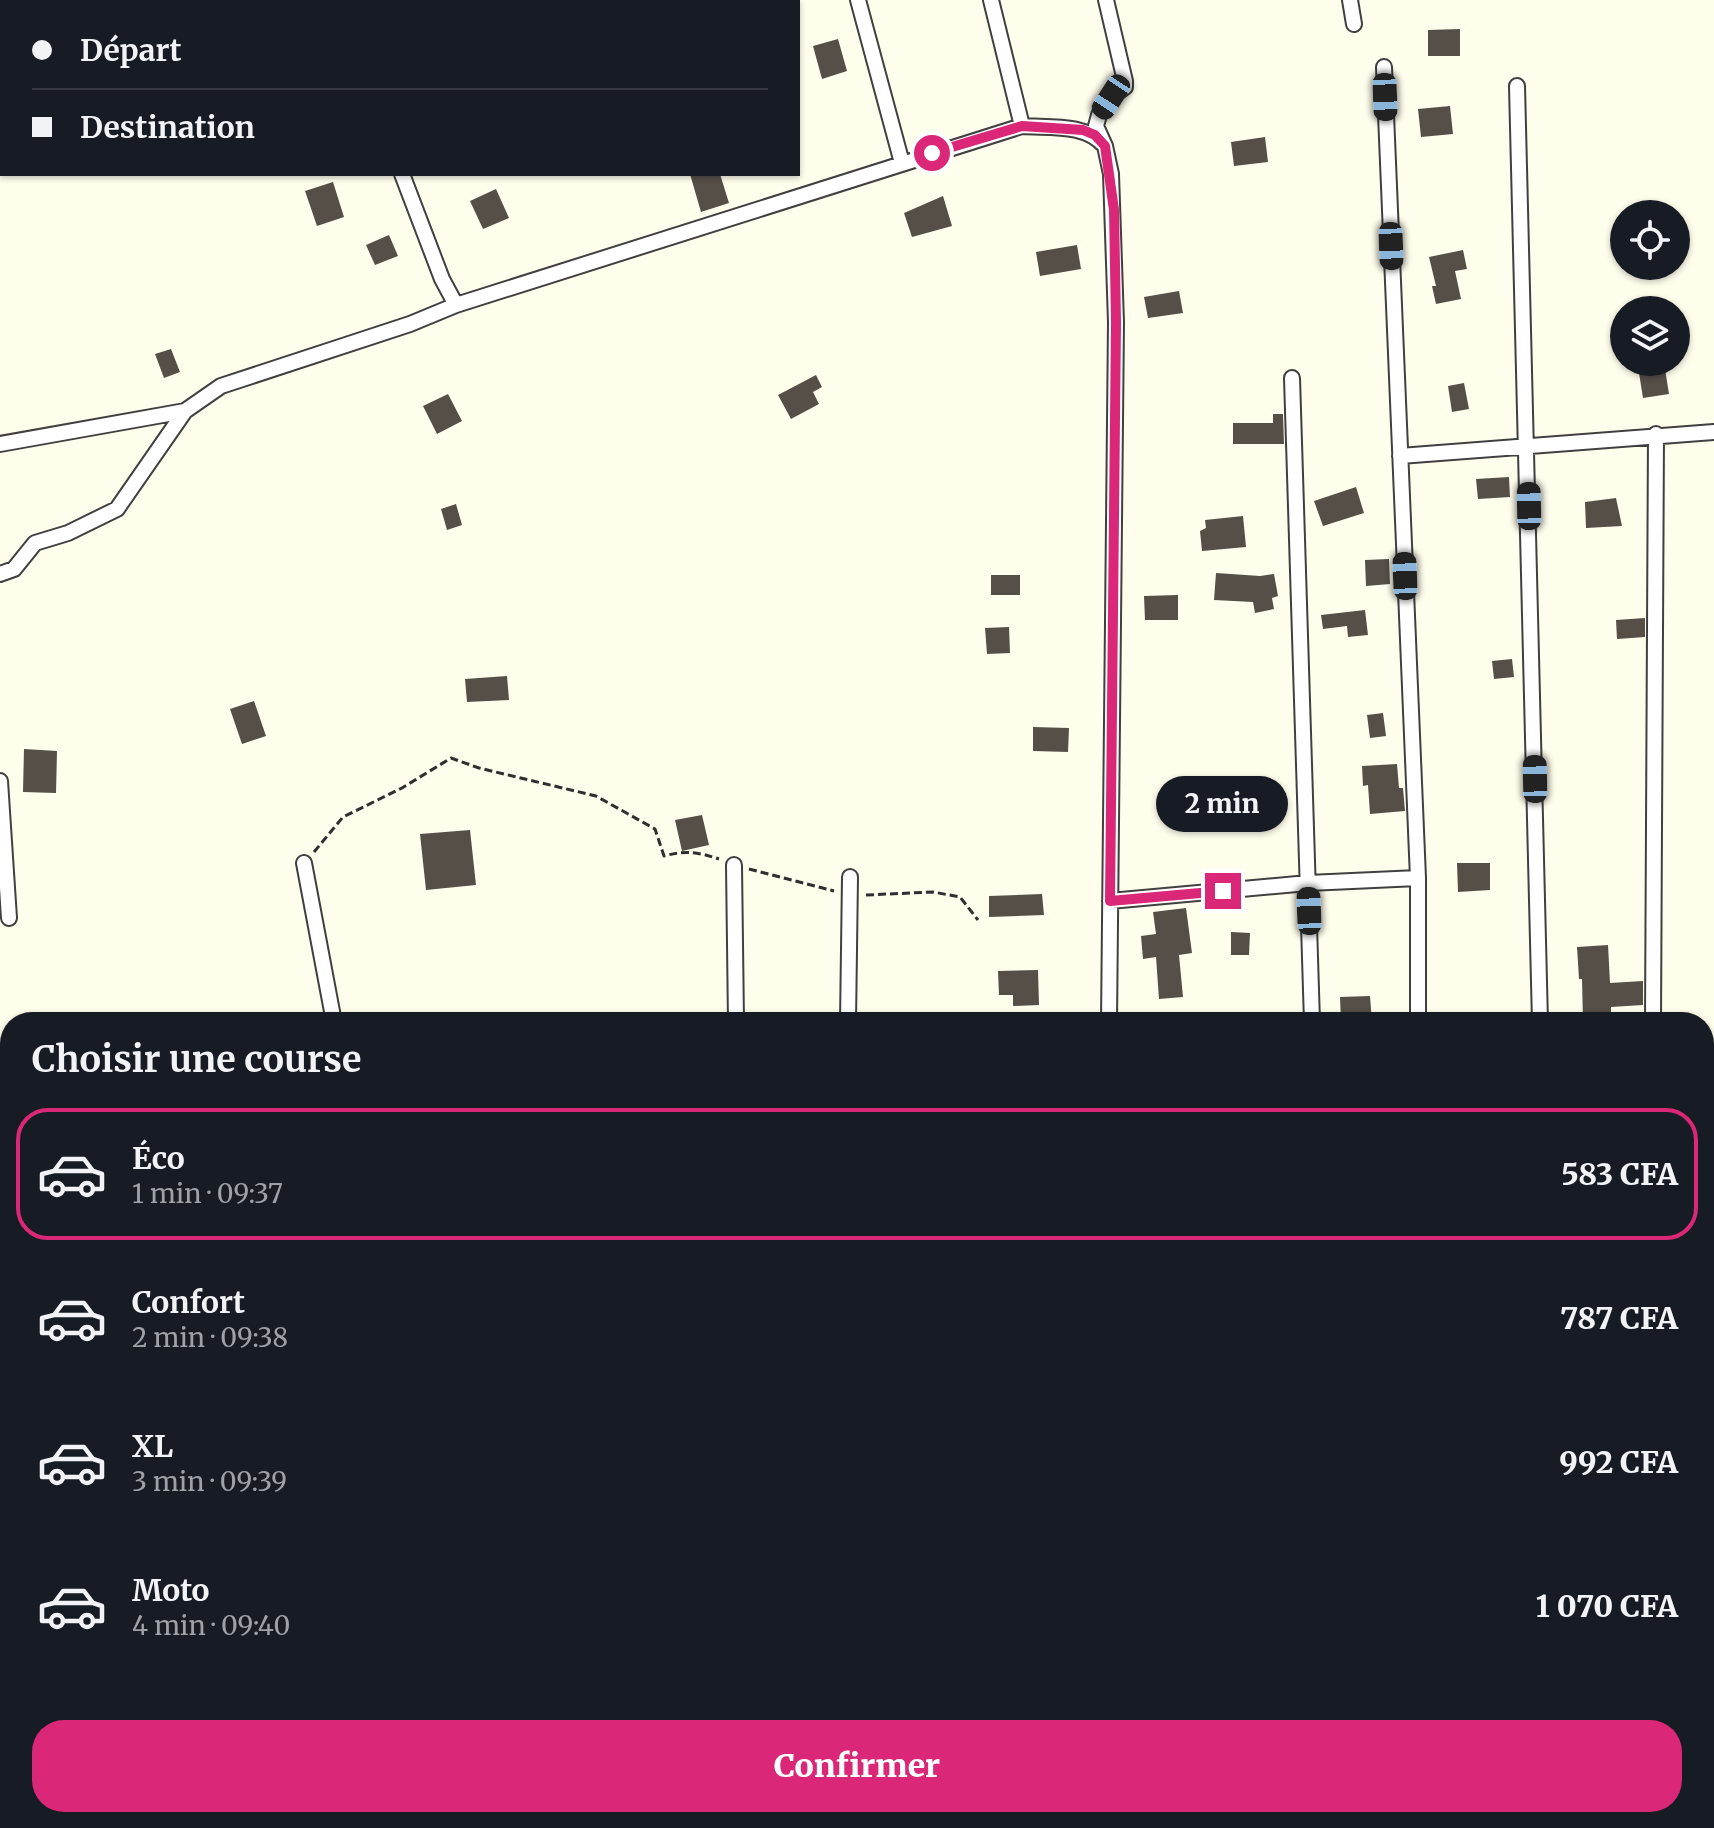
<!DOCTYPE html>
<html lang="fr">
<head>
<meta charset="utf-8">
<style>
  :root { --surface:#171b24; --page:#20242c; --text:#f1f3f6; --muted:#9ea1a6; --line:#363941; --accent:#db2777 }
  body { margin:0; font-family:Merriweather,serif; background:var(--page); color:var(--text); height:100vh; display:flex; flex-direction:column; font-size:30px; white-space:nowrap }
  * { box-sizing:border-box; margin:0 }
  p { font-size:26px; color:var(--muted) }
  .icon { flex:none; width:44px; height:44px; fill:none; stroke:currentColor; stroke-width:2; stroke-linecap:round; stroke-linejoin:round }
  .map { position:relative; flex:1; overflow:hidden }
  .side { position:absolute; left:0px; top:1012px; width:1714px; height:816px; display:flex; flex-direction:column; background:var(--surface); border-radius:32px 32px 0 0; box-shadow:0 2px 6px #0004 }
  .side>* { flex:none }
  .hud { position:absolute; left:0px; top:0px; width:800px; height:176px; box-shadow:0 2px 6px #0004; display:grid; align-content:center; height:176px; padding:0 32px; background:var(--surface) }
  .buttons { position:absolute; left:1610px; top:200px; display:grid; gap:16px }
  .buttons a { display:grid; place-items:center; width:80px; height:80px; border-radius:50%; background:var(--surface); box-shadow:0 2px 6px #0004; font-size:40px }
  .end { position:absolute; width:36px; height:36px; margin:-18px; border:10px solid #db2777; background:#fff; box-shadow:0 0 0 4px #fff }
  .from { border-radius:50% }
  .bubble { position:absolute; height:56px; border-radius:28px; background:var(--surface); box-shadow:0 2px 6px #0004; font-size:26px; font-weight:800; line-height:56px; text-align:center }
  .car { position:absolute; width:24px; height:48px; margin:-24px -12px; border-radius:10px; box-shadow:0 0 6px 2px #0007; background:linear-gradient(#222 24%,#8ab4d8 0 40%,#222 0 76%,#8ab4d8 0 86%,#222 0) }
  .hud b { display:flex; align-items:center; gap:28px; height:76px; font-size:30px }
  .hud b+b { border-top:2px solid var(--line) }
  .hud i { width:20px; height:20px; background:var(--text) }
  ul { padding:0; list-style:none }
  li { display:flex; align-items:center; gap:24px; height:132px; margin:0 16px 12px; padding:0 16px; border:4px solid transparent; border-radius:32px }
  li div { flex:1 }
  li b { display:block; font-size:30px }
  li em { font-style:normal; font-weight:800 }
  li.current { border-color:var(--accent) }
  li>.icon { width:72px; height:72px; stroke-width:1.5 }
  h2 { padding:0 32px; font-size:36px; line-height:96px }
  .primary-button { display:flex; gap:16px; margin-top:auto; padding:16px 32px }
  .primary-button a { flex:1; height:92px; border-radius:32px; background:var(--accent); color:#fff; font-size:32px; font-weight:800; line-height:92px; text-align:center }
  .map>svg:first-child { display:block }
  .building { fill:#564f48 }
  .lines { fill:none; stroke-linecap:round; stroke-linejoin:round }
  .minor-casing { stroke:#404040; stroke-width:18 }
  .path { stroke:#2f2f2f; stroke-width:3; stroke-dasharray:8 4; stroke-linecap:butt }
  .minor { stroke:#fff; stroke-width:14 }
  .route { stroke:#db2777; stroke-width:10 }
</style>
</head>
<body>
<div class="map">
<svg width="1714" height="1828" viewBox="0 0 1714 1828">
  <rect width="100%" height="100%" fill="#fffdec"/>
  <path class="building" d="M1460,29v27h-32v-26z
    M838,39l9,32 -25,8 -9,-33z
    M1450,106l3,28 -32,3 -3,-28z
    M1265,137l3,25 -34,4 -3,-24z
    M690,174h30l9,29 -28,9z
    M333,182l11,35 -27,9 -12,-35z
    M496,189l13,29 -26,11 -13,-28z
    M943,196l9,30 -40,11 -8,-24z
    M389,235l9,21 -23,9 -9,-20z
    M1077,245l4,24 -41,7 -4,-24z
    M1463,250l4,19 -12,2 6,28 -25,5 -4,-18h4l-7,-29z
    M1179,291l4,22 -35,5 -4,-21z
    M171,349l9,23 -16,6 -9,-24z
    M1665,369l4,25 -26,4 -4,-25z
    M816,375l6,12 -9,5 6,12 -28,15 -13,-24z
    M1464,383l5,26 -17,3 -4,-26z
    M448,394l14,27 -25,13 -14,-28z
    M1273,414h10l1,30h-51v-21h40z
    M1509,477l1,20 -32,2 -2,-20z
    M1356,487l8,26 -41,13 -9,-25z
    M1616,498l6,28 -36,2 -1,-26z
    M456,504l6,21 -15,5 -6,-21z
    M1243,516l3,31 -44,4 -2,-20 6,-3 -1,-8z
    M1389,559l1,25 -24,2 -1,-26z
    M1216,573l44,3 14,-2 4,22 -6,2 2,11 -19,4 -2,-11 -39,-2z
    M991,575h29v20h-29z
    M1178,595v25h-33l-1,-24z
    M1365,610l3,25 -20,2 -1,-11 -24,3 -2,-14z
    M1645,618v19l-28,2 -1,-19z
    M1009,627l1,26 -23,1 -2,-26z
    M1512,659l2,18 -20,2 -2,-18z
    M507,676l2,24 -42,2 -2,-23z
    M254,701l12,35 -24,8 -12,-35z
    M1383,713l3,23 -16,2 -3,-23z
    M1033,727l36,1 -1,24 -35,-1z
    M24,749l33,2 -1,42 -33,-1z
    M1397,764l2,24h4l2,23 -35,3 -2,-29 -5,1 -1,-20z
    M702,815l7,30 -27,6 -7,-31z
    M470,830l6,55 -50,5 -6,-56z
    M1457,863h33v27l-32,2z
    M1042,894l2,21 -55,2v-21z
    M1186,908l6,45 -13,2 4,42 -24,2 -3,-42 -13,2 -2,-23 15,-2 -3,-22z
    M1231,932l19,1 -1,22h-18z
    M1608,945l2,38 33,-2v24l-32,2v15h-28l-1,-43h-3l-2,-32z
    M1038,970l1,35 -26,1v-11h-14l-1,-24z
    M1370,996l2,26h-31l-1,-25z"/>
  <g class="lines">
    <g class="minor-casing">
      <path id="minor" d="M328,0l2,2
        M858,0l44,163
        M991,0l31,126
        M1106,0l19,81v6l-14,10 -12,18 -3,11 9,20 6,28 5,148 -7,700
        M1350,0l4,24
        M126,1l4,1
        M161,2l2,-2
        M1384,67l34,811v144
        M1517,86l23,936
        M402,174l40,105 14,26
        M1292,378l20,644
        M0,444l185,-33 36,-25 189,-62 46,-19 566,-179c29,2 63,-3 83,20
        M1400,456l314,-24
        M0,574l14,-5 21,-26 33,-10 49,-24 68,-98
        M0,781l9,137
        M304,863l30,159
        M734,865l2,157
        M1110,901l198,-18 110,-5
        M848,1022l2,-145
        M1653,1022l3,-588
        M1704,1304h10
        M0,1692l10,-4
        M0,1738l10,-1
        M1704,1749l10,-1
        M0,1790h10
        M481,1818l3,10
        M601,1818v10
        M718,1818v10
        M1357,1818l46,10
        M1537,1818v10
        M167,1828v-10
        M370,1828l1,-10
        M963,1828l1,-10
        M1091,1828l3,-10
        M1184,1828l1,-10
        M1310,1828l14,-10"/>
    </g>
    <path class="path" d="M314,852l29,-35 59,-29 49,-30 28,10 117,28 59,33 9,27c21,-6 34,-4 55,3
      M749,869l85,22
      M866,895l67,-3 27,5 18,23"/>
    <use href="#minor" class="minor"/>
  </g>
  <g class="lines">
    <path class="route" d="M932,153l90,-27 61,4 12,5 10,11 9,64 2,112 -6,579 113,-10"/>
  </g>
</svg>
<div class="buttons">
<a><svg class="icon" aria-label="locate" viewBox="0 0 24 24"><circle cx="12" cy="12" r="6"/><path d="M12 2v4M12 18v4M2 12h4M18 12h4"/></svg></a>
<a><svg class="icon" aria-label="layers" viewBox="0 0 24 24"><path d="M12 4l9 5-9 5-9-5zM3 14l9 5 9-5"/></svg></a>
</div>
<i class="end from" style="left:932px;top:153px"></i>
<i class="end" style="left:1223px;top:891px"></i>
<div class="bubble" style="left:1156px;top:776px;width:132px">2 min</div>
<i class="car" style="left:1111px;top:97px;rotate:213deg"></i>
<i class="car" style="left:1385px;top:97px;rotate:178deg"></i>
<i class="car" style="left:1391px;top:246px;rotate:178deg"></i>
<i class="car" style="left:1529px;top:506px;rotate:359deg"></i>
<i class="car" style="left:1405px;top:576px;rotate:358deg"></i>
<i class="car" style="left:1535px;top:779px;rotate:359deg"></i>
<i class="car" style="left:1309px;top:911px;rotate:358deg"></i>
<div class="hud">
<b><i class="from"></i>Départ</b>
<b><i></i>Destination</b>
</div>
<section class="side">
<h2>Choisir une course</h2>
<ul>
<li class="current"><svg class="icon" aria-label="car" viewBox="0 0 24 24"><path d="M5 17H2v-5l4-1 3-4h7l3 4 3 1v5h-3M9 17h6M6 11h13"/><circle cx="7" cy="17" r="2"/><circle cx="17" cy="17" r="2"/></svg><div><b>Éco</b><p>1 min · 09:37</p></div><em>583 CFA</em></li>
<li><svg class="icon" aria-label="car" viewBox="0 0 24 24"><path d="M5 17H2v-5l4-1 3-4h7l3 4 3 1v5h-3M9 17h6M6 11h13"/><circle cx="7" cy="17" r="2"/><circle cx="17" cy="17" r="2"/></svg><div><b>Confort</b><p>2 min · 09:38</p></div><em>787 CFA</em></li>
<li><svg class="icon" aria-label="car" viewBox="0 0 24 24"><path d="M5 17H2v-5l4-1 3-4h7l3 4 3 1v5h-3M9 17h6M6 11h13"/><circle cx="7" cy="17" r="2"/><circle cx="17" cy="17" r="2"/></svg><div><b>XL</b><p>3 min · 09:39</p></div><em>992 CFA</em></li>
<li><svg class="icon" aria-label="car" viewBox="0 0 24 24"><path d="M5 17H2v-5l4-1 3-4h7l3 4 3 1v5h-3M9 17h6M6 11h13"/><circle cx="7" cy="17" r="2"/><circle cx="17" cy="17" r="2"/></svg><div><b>Moto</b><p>4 min · 09:40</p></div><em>1 070 CFA</em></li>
</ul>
<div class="primary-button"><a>Confirmer</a></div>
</section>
</div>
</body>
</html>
